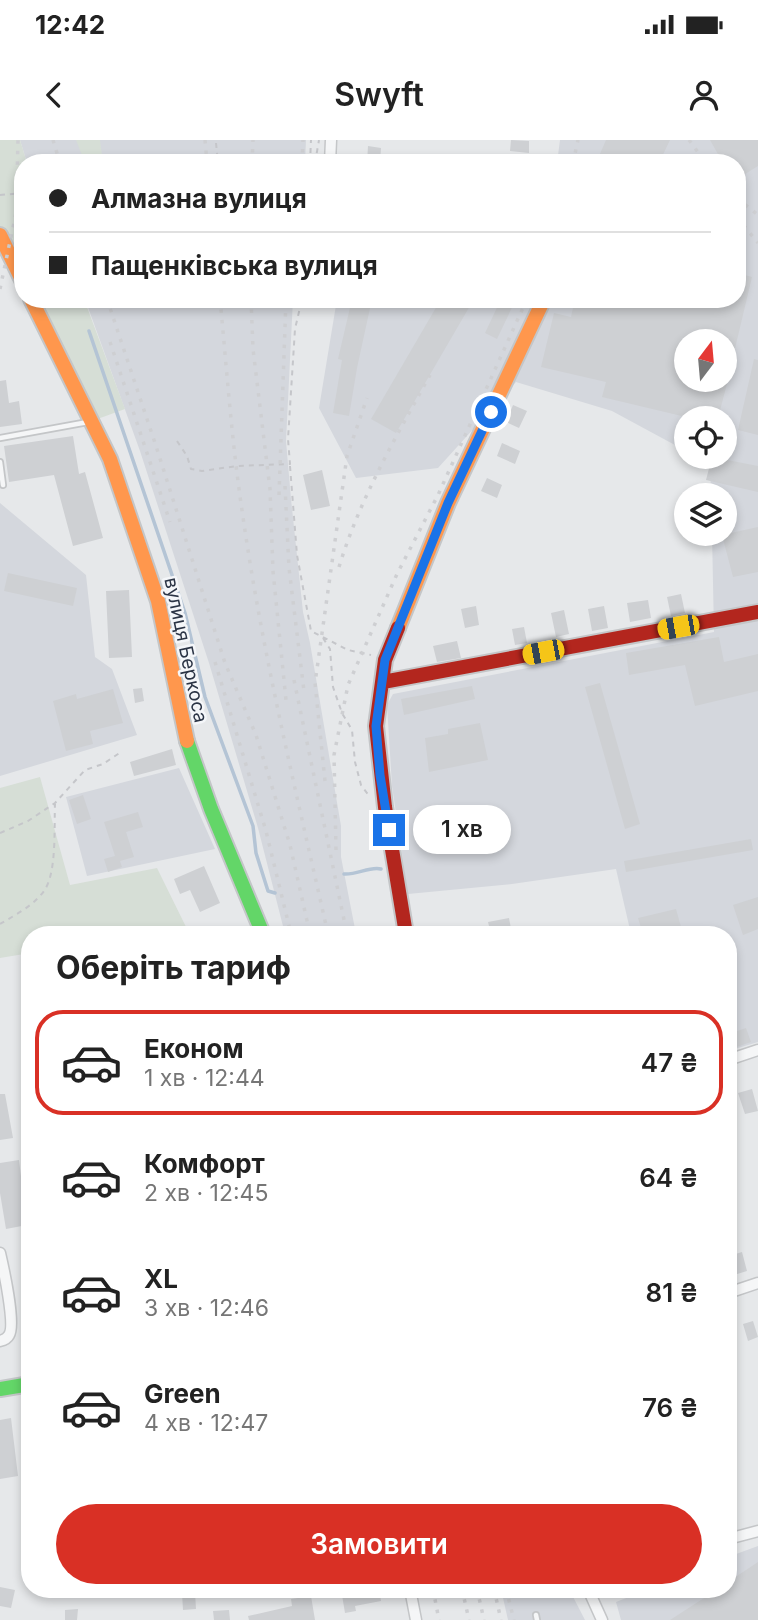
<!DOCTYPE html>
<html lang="uk">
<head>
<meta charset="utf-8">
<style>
  :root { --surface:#fff; --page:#f6f6f6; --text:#222; --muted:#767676; --line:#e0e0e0; --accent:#d93025 }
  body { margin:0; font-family:Inter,sans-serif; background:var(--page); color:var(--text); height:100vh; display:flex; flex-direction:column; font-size:26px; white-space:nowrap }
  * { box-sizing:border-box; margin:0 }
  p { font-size:23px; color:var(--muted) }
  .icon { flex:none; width:38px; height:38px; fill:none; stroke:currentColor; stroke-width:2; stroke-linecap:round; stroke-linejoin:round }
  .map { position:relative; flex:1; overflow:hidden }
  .sheet { position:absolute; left:21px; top:786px; width:716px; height:672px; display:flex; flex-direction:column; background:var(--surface); border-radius:28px; box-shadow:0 4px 10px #0003 }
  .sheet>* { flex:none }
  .banner { position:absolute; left:14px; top:14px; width:732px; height:154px; border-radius:28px; box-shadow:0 4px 10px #0003; display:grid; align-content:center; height:154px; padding:0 35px; background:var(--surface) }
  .needle { width:46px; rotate:16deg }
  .buttons { position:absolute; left:674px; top:189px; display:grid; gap:14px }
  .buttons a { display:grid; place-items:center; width:63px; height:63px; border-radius:50%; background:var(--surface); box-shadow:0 4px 10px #0003; font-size:35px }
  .end { position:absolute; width:32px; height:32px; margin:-16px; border:9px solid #1a73e8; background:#fff; box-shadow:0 0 0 4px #fff }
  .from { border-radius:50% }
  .bubble { position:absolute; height:49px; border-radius:24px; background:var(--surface); box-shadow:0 4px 10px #0003; font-size:23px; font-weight:600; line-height:49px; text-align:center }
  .car { position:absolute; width:21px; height:42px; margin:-21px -10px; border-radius:9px; box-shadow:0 0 5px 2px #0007; background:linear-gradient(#f5c518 24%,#345 0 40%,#f5c518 0 76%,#345 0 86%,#f5c518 0) }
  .banner b { display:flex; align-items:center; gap:24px; height:66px; font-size:26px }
  .banner b+b { border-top:2px solid var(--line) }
  .banner i { width:18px; height:18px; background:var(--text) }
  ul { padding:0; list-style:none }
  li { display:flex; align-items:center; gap:21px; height:105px; margin:0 14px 10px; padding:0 21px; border:4px solid transparent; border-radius:28px }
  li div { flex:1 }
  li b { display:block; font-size:26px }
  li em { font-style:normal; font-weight:600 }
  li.active { border-color:var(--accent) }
  li>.icon { width:63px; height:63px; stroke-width:1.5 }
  h2 { padding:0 35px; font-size:32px; line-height:84px }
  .cta { display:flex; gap:14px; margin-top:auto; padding:14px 35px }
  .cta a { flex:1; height:80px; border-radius:42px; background:var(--accent); color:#fff; font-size:28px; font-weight:600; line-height:80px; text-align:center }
  .status { display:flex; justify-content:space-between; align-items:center; height:49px; padding:0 35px; background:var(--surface); direction:ltr }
  .status svg { height:19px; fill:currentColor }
  header { display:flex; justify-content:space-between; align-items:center; height:91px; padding:0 35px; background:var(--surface); font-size:32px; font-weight:600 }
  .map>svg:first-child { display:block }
  .built { fill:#d4d7dd; fill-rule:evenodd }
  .green { fill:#d6ded6 }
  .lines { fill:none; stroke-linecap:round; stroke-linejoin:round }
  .stream { stroke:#b4c4d5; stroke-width:3.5 }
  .building { fill:#ced0d3 }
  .lane-casing { stroke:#c4c6c8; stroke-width:8 }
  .street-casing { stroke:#c4c6c8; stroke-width:13 }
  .fast-casing { stroke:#c4c6c8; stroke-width:18 }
  .slow-casing { stroke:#c4c6c8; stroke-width:18 }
  .jam-casing { stroke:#c4c6c8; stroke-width:18 }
  .path { stroke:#c5c6ca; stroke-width:2; stroke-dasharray:5 5; stroke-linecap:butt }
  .lane { stroke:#f5f6f7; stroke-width:4.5 }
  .street { stroke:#f5f6f7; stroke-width:10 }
  .fast { stroke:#63d668; stroke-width:14 }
  .slow { stroke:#ff974d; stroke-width:14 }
  .jam { stroke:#b3261e; stroke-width:14 }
  .rail { stroke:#cecfd2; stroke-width:3.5; stroke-dasharray:3.5 7; stroke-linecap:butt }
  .path-bridge { stroke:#c5c6ca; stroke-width:2; stroke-dasharray:5 5; stroke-linecap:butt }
  .route { stroke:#1a73e8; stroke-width:9 }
  .labels { text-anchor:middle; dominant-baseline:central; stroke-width:5; stroke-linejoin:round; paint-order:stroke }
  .street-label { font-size:19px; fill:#2b3445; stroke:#f4f6f9 }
</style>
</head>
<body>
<div class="status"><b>12:42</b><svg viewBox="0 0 49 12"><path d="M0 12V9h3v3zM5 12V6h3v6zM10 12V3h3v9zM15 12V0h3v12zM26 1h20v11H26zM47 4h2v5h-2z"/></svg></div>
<header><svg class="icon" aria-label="back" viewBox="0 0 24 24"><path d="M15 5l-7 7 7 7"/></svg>Swyft<svg class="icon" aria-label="person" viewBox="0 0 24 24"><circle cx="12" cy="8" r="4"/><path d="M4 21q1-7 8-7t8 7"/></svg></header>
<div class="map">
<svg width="758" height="1480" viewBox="0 0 758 1480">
  <rect width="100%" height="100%" fill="#e6e8ea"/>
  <path class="built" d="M20,0h286l-1,23h-278z
    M560,0h198v902l-30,9v-117h-97l-15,-65 -104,15 -104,10 -16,-108 -5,-81 6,-11 321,-62 -2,-98h12v-39h-13l-1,-31 -13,-7h27v-39h-38v33l-74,-40 -96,-29 -78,86 -82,10 -37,-70 18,-109h400v-136h-180zM686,201h38v39h-38z
    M85,159h208l-7,142 5,58 12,113 7,31 31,183v31l15,77h-71l-27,-106 -49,-165 -69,-212z
    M0,363l86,72 9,82 17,12 25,66 -137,41z
    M179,628l36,81 -128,27 -21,-79z
    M758,1406v74h-137l-5,-18 33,-13h79v-32z
    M501,1449h68l16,31h-77z"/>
  <path class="green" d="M0,0h20l7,23h-4v119l-23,-44z
    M76,0h24l3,23h-18z
    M31,159h53l41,110 -33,12z
    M40,637l30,108 87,-17 31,63 -28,3h-130v19l-30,5v-170z"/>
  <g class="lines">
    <path class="stream" d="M89,191l96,282 20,84 48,129 3,27 12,38 7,2
      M344,734c13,1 26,-8 37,-5"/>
  </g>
  <path class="building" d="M511,0l18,1v12l-19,-2z
    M606,0h64l-11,23h-63z
    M710,0h48v26l-21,13v-16h-14z
    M368,6l13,2 -1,15h-13z
    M737,133l15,4 -24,101 -4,-1v-36h-38v39h42l-10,38h-28l-88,-21 4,-15 -65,-15 13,-54 17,4 4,-18h162z
    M352,159h20l-15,69 -8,48 -16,-3 9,-53 -4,-1z
    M441,159h33l-78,134 -25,-14z
    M501,159h15l-19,40 -12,-6z
    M754,219l4,1v75l-20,-5z
    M6,240l3,23 10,-2 3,23 -22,3v-46z
    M513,265l14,6 -8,17 -13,-6z
    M73,296l6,38 6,-2 18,66 -30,8 -19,-71 -45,7 -5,-36z
    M502,303l18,8 -5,13 -18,-8z
    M712,317l46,9v26l-52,-12z
    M322,330l8,36 -19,4 -8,-35z
    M487,338l15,7 -5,13 -16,-7z
    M758,387v45l-25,5 -11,-42z
    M8,433l69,15 -4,18 -69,-15z
    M129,450l3,67 -23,1 -3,-67z
    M681,454l4,19 -14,3 -4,-19z
    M648,460l3,18 -21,4 -3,-19z
    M476,466l3,19 -14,3 -4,-19z
    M604,466l4,22 -16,3 -4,-22z
    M564,470l5,24 -13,3 -5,-24z
    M524,487l3,16 -12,2 -3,-16z
    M719,497l5,25 34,-8v37l-63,15 -10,-41 -56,10 -3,-22z
    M457,501l4,17 -24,4 -4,-16z
    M600,543l40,141 -15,5 -40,-142z
    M472,546l3,13 -71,16 -3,-16z
    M142,548l2,13 -9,2 -2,-14z
    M113,549l10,34 -33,8 3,13 -27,7 -13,-50 23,-7 1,5z
    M480,583l8,37 -59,12 -4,-34 23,-4v-5z
    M172,609l4,16 -42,11 -4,-14z
    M83,655l8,24 -14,5 -8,-24z
    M138,672l5,15 -17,5 8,25 -14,4 2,6 -14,5 -4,-13 11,-3 -11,-34z
    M751,699l2,11 -127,22 -2,-11z
    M204,726l16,37 -20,9 -10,-22 -10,4 -6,-15z
    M758,757v32l-15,6 -10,-30z
    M676,769l7,25h-40l-5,-16z
    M509,778l3,16h-21l-3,-12z
    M746,888l5,14 -23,8v-16z
    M752,949l6,22 -13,3 -7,-21z
    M0,954h5l8,44 -13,2z
    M19,1020l8,65 -21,4 -6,-36v-30z
    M742,1112l5,19 -13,4 -5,-19z
    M753,1181l5,16 -10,4 -5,-17z
    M11,1278l7,58 -18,3v-59z
    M758,1422v58h-88l48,-31h10v-7z
    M0,1447l15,3 -4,18 -11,-2z
    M341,1449h12v3l26,-3 2,12 -26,5 1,5 -11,2z
    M195,1452l1,17 -13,1 -1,-17z
    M311,1456l4,24h-66l-1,-4 44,-10 -1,-7z
    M78,1469l-1,11h-12v-10z
    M229,1470l1,10h-16l-1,-9z"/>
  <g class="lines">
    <g class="lane-casing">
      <path id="lane" d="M0,298l88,-16
        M0,322l3,23
        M536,1475l1,5"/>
    </g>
    <g class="street-casing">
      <path id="street" d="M330,23l1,-23
        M728,920l30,-10
        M0,1113c3,13 16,72 9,82 -2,4 -5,5 -9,6
        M728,1153l30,-10
        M728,1399l30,-8
        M410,1449l6,31
        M588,1449l14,31"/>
    </g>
    <g class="fast-casing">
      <path id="fast" d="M187,601l24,68 52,125
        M0,1249l30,-5"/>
    </g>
    <g class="slow-casing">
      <path id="slow" d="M0,95l23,47
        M31,159l79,160 48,142 29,140
        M398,488l50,-125 96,-204"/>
    </g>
    <g class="jam-casing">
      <path id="jam" d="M398,488l-13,32 -9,66 9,81 21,127
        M383,542l375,-70"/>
    </g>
    <path class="path" d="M216,3l2,20
      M114,21v2
      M310,23l1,-23
      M315,23l4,-23
      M177,301l10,15 4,13 11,2 35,-5 53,-2 -2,-25 7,-110 7,-30
      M290,326l7,89 14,76 37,19 23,5
      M323,498l7,11 3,38 9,26 10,17 3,32 6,23 9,12
      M0,693l28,-12 27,-18 30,-33 18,-6 18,-12
      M0,784c15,-9 33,-18 44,-33 13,-18 10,-64 11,-87"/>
    <use href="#lane" class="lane"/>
    <use href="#street" class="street"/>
    <use href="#fast" class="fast"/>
    <use href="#slow" class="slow"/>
    <use href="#jam" class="jam"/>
    <path class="rail" d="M53,0l7,23
      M205,0l2,23
      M689,0l17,23
      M252,23l1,-23
      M302,23l1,-23
      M573,23l5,-23
      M737,58l21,17
      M737,77l21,26
      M0,149l16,-76 2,-73
      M107,159l49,147 69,217 31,72 34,110 20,89
      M220,159c7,73 12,146 23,218 20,140 54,279 85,417
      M251,159l2,50 17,140 3,82 13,129
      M110,202l60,180
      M285,346l4,82 15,123
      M279,355l7,-196
      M339,427c21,-69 57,-130 91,-192
      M215,522l51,169 25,103
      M294,540l53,254
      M325,641l-10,-98 32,-227 20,-58
      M336,710l-2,-95 14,-70 49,-111 41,-79 89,-196
      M433,1449l6,31
      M462,1449l7,31
      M477,1449l7,31
      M494,1449l7,31
      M506,1449l8,31"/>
    <path class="path-bridge" d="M0,55l23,-2"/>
  </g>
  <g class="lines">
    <path class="route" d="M389,690l-9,-55 -4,-49 9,-66 63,-157 43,-91"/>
  </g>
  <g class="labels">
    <g class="street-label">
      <text transform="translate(186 510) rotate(78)">вулиця Беркоса</text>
    </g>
  </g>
</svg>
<div class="buttons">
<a><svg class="needle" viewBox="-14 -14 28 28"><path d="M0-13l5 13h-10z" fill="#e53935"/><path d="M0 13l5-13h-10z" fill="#767676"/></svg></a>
<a><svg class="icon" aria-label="locate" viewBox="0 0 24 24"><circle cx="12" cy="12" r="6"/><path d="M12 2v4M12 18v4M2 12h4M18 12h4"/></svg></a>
<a><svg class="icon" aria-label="layers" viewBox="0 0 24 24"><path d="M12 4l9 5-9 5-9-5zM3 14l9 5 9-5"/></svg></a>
</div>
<i class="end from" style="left:491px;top:272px"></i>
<i class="end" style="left:389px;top:690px"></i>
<div class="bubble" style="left:413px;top:665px;width:98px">1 хв</div>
<i class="car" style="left:678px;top:487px;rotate:260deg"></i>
<i class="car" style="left:543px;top:512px;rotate:259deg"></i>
<div class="banner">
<b><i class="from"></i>Алмазна вулиця</b>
<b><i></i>Пащенківська вулиця</b>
</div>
<section class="sheet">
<h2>Оберіть тариф</h2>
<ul>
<li class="active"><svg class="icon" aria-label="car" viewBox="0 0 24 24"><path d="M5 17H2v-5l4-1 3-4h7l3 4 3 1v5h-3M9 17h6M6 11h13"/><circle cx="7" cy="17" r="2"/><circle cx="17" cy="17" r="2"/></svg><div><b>Економ</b><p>1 хв · 12:44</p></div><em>47 ₴</em></li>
<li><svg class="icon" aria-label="car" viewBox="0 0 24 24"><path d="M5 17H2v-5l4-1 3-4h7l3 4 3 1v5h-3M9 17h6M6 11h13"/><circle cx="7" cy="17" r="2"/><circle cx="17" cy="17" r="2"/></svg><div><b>Комфорт</b><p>2 хв · 12:45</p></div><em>64 ₴</em></li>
<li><svg class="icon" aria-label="car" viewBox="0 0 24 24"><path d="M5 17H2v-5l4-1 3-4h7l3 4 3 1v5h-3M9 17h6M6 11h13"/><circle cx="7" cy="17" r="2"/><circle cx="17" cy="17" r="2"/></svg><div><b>XL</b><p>3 хв · 12:46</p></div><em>81 ₴</em></li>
<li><svg class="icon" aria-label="car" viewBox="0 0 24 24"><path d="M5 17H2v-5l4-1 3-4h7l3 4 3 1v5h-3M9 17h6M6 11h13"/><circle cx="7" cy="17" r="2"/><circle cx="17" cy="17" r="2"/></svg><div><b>Green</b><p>4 хв · 12:47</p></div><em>76 ₴</em></li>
</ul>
<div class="cta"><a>Замовити</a></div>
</section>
</div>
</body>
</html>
